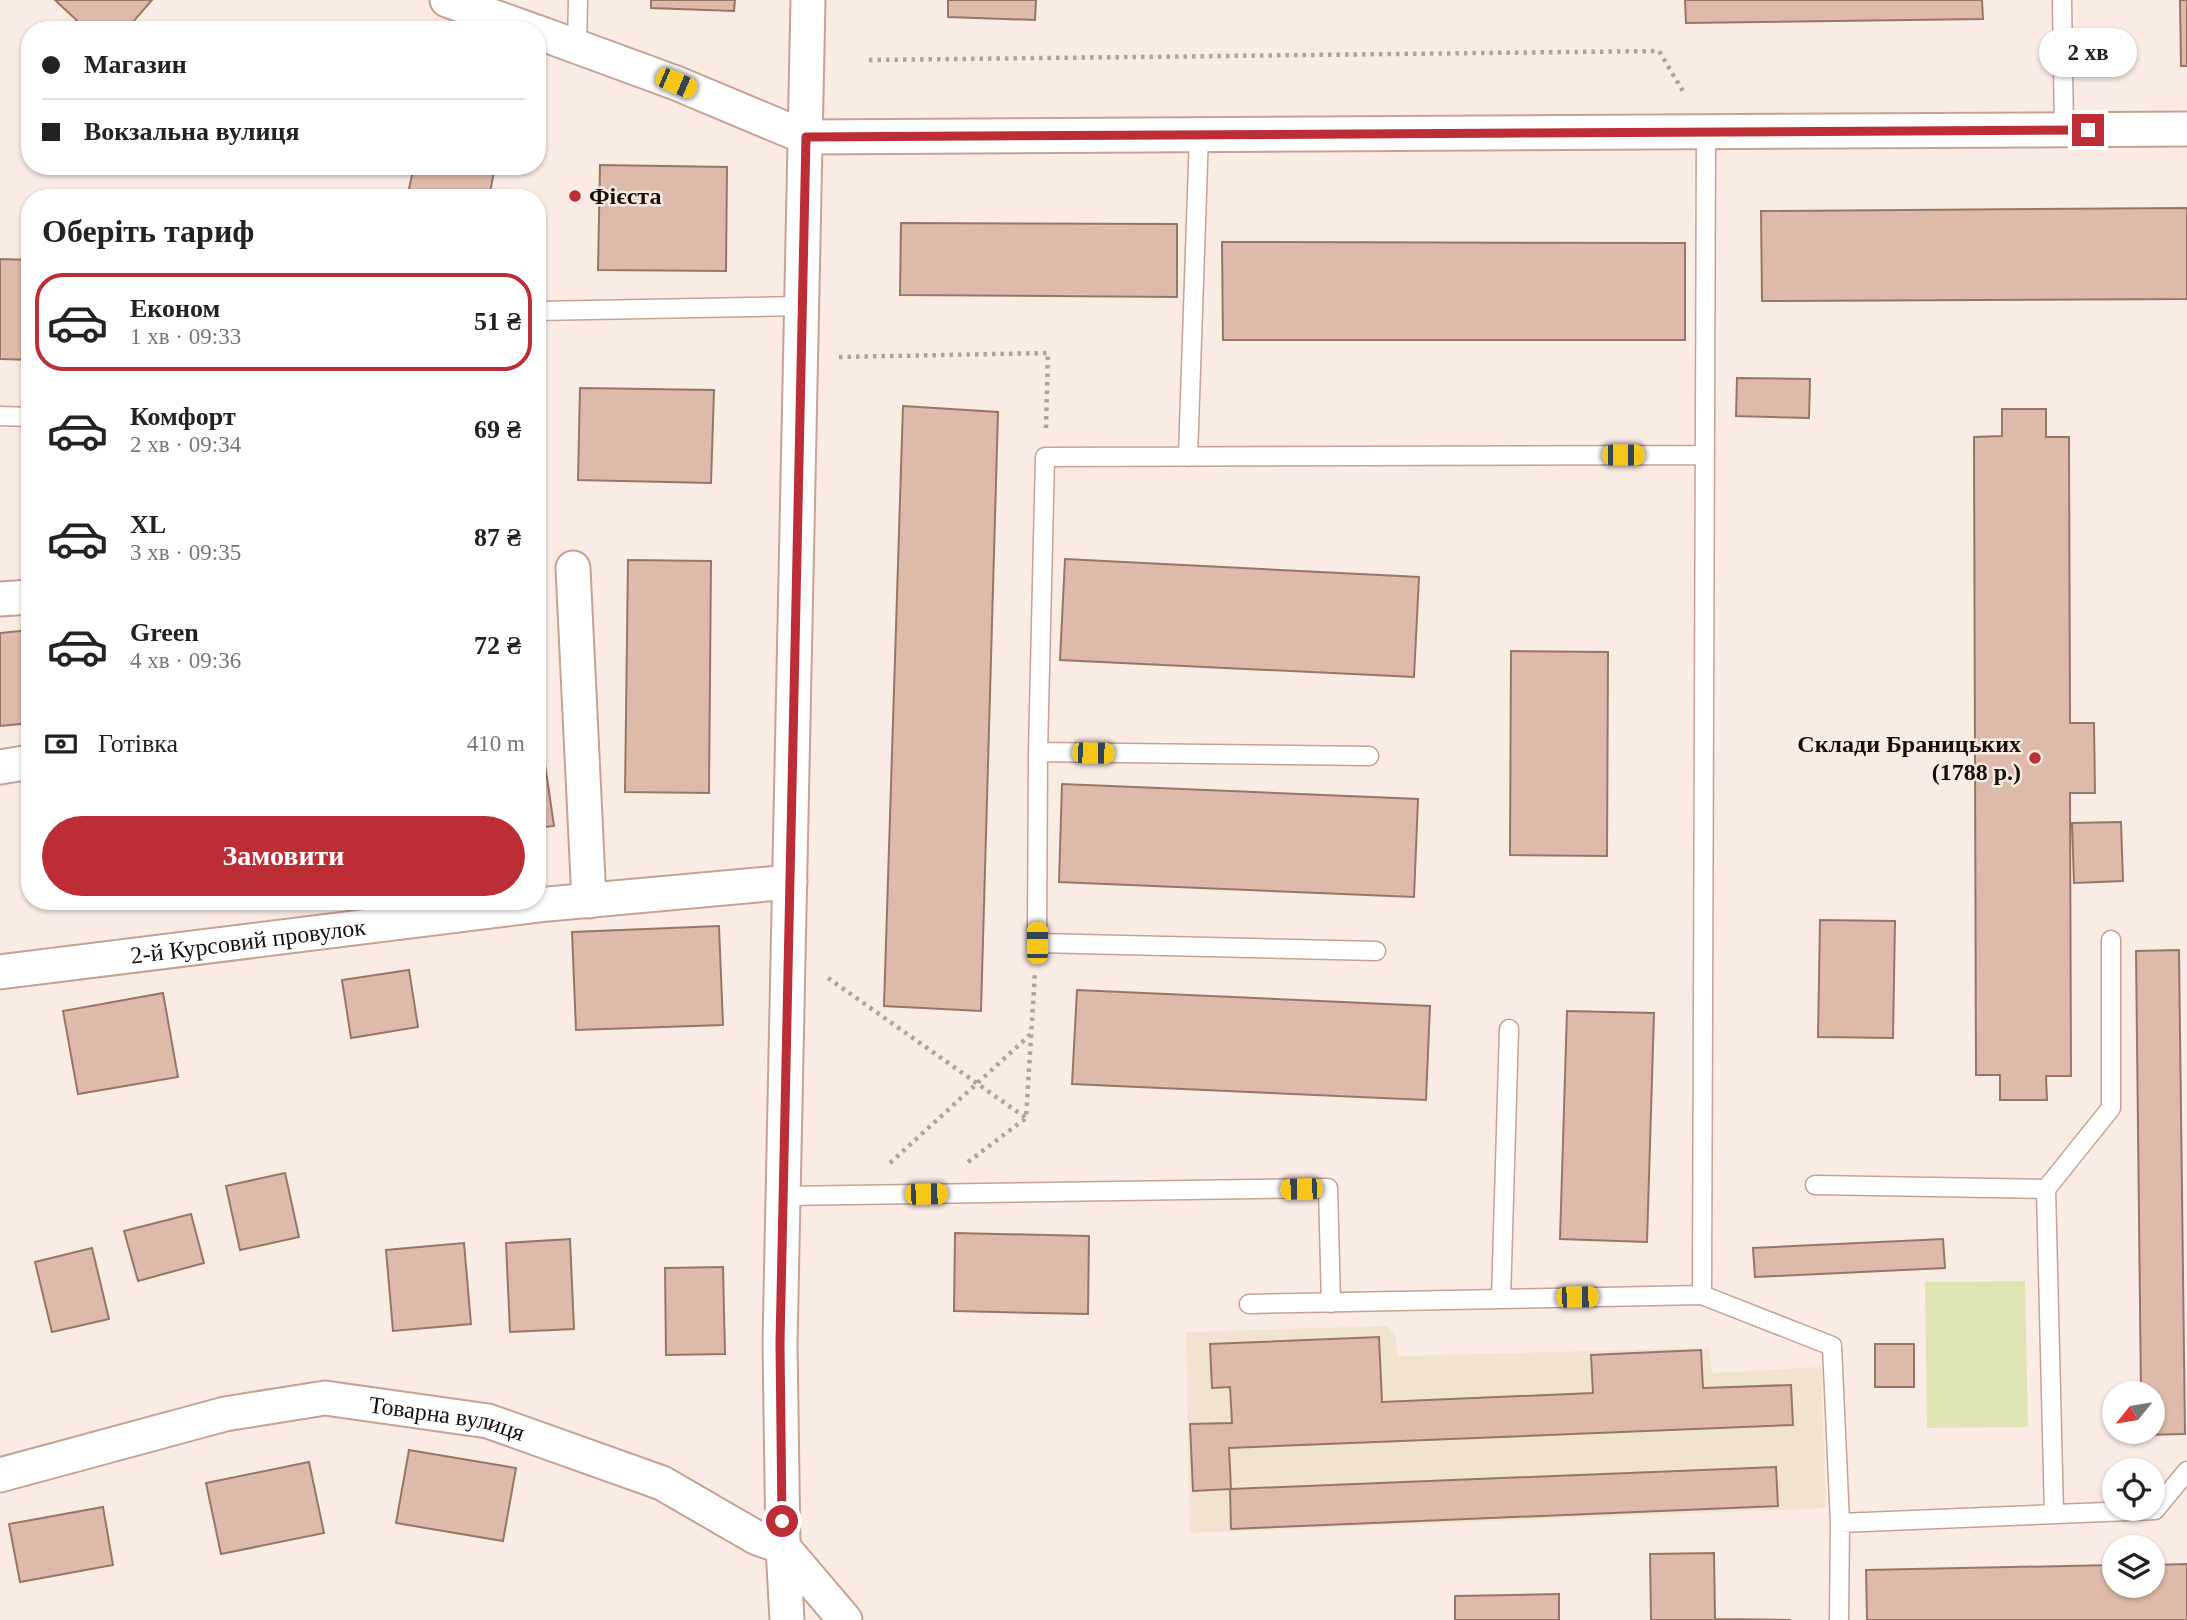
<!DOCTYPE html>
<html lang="uk">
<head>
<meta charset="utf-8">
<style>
  :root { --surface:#fff; --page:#f2f2f2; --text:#222; --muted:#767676; --line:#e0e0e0; --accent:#bd2d35 }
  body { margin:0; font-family:Georgia,serif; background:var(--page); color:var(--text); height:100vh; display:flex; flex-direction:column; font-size:26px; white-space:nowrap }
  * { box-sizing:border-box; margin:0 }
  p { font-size:23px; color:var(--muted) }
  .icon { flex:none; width:38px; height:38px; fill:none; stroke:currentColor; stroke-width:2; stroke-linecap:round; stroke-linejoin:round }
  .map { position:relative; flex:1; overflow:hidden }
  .side { position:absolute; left:21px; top:189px; width:525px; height:721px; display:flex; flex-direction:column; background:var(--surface); border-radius:28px; box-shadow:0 2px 5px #0004 }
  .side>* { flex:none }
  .banner { position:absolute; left:21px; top:21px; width:525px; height:154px; border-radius:28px; box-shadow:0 2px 5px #0004; display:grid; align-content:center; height:154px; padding:0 21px; background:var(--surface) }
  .needle { width:46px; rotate:240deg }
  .controls { position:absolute; left:2102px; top:1381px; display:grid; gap:14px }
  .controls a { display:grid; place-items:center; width:63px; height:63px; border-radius:50%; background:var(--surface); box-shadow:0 2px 5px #0004; font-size:35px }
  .end { position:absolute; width:32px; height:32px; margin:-16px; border:9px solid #bd2d35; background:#fff; box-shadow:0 0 0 4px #fff }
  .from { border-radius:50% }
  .bubble { position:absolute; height:49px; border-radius:24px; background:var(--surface); box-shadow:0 2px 5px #0004; font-size:23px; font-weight:800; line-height:49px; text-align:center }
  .car { position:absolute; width:21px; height:42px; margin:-21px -10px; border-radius:9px; box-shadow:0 0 5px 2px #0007; background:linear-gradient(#f5c518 24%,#345 0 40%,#f5c518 0 76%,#345 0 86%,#f5c518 0) }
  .banner b { display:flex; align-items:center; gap:24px; height:66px; font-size:26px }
  .banner b+b { border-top:2px solid var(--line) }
  .banner i { width:18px; height:18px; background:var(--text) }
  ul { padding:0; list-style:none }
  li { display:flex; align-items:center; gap:21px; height:98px; margin:0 14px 10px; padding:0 7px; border:4px solid transparent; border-radius:28px }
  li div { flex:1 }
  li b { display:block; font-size:26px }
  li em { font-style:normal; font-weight:800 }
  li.current { border-color:var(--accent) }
  li>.icon { width:63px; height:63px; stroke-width:1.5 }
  h2 { padding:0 21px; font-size:32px; line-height:84px }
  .pay { display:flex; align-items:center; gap:18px; height:77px; padding:0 21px; font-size:26px }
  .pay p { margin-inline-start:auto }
  .cta { display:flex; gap:14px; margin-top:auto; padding:14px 21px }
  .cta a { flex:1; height:80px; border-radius:42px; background:var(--accent); color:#fff; font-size:28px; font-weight:800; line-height:80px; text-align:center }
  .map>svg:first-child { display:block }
  .industrial { fill:#f2e2d0 }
  .green { fill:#e0e4b2 }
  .building { fill:#debaaa; stroke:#977667; stroke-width:2 }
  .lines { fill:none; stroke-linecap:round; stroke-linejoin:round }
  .service-casing { stroke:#c5a293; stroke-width:21 }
  .minor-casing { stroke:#c5a293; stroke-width:37 }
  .path { stroke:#b1a39c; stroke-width:4.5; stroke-dasharray:3.5 5; stroke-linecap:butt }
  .service { stroke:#fff; stroke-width:18 }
  .minor { stroke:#fff; stroke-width:33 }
  .route { stroke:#bd2d35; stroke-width:9 }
  .poi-dot { fill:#bd2d35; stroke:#faebe4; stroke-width:2.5 }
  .labels { text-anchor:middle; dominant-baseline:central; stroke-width:5; stroke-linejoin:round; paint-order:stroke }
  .poi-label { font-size:24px; font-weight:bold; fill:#190d08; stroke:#faebe4; text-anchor:start }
  .street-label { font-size:24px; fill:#190d08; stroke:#faebe4 }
</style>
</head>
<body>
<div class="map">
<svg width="2187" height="1620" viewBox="0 0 2187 1620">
  <rect width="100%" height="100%" fill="#faebe4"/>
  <path class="industrial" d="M1388,1326l8,12 2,18 311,-8 3,25 109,-6 5,141 -636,25 -4,-201z"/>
  <path class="green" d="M2025,1281l3,146 -101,1 -2,-146z"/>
  <path class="building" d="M55,0h97l-26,30h-39z
    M651,0h84l-1,11 -83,-3z
    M948,0h88l-1,20 -87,-3z
    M1685,0h297l1,19 -297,4z
    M2180,0h7v66h-6z
    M600,165l127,2 -1,104 -128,-1z
    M414,166h81l-6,32h-82z
    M2187,208v91l-425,2 -1,-90z
    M901,223l276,1v73l-277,-2z
    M1222,242l463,1v97h-462z
    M0,259l30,1v100l-30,-1z
    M1737,378l73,1 -1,39 -73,-2z
    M580,388l134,2 -3,93 -133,-3z
    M903,406l95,6 -17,599 -97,-5z
    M2002,409h44v28h23l1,286h24l1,70h-25l1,283h-25l1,24h-47v-25h-24l-2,-638 28,-1z
    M1065,559l354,18 -5,100 -354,-17z
    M628,560l83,1 -2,232 -84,-1z
    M30,630v93l-30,3v-93z
    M1511,651l97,1 -1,204 -97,-1z
    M541,737l13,89 -17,2v-90z
    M1062,784l356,15 -4,98 -355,-15z
    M30,792v44l-5,-43z
    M2121,822l2,59 -49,2 -2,-60z
    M1820,920l75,1 -2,117 -75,-1z
    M719,926l4,99 -147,5 -4,-98z
    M2179,950l6,484 -43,1v-3h10v-39h-11l-5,-442z
    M409,970l9,57 -67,11 -9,-58z
    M1077,990l353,16 -4,94 -354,-16z
    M163,993l15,84 -100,17 -15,-83z
    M1567,1011l87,2 -7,229 -87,-3z
    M285,1173l14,64 -59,13 -14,-64z
    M191,1214l13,49 -66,18 -14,-50z
    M955,1233l134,3 -1,78 -134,-3z
    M570,1239l4,90 -64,3 -4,-89z
    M1943,1239l2,29 -190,9 -2,-29z
    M464,1243l7,81 -78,7 -7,-81z
    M92,1248l17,71 -57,13 -17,-70z
    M723,1267l2,87 -59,1 -1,-87z
    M1379,1337l3,65 211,-9 -2,-38 110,-5 2,38 88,-3 2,40 -564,23 2,41 545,-22 2,39 -547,23 -1,-40 -37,2 -3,-67 42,-1 -2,-36 -18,1 -2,-44z
    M1875,1344h39v43h-39z
    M409,1450l107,18 -13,73 -107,-18z
    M309,1462l15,71 -103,21 -15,-71z
    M103,1507l10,58 -93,17 -11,-58z
    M1714,1553l1,66 76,1h-140l-1,-66z
    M2187,1564v56h-320l-1,-50 248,-5v21h38v-21z
    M1559,1594v26h-104v-24z"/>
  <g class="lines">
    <g class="service-casing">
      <path id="service" d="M2062,0l2,130
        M577,45l1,-45
        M537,311l265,-5
        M0,416l30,1
        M1188,457l11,-323
        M1038,752l331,4
        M1376,951l-339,-8 1,-191 7,-295 659,-2
        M1815,1185l231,4
        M783,1196l545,-8 3,115
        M1702,1295l4,-1163
        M1501,1299l8,-270
        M1249,1304l453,-9 130,51 8,177 -1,97
        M2054,1514l-8,-325 65,-81v-168
        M1840,1523l315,-13 32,-39"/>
    </g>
    <g class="minor-casing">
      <g id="minor">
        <path d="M447,0l84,30"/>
        <path d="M537,32l139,51 129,54 1382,-8"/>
        <path d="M573,568l16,333"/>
        <path d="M0,599l30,-2"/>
        <path d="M0,767l30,-5"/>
        <path id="s1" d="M0,972l548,-68 242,-22"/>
        <path id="s2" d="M0,1475l225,-61 100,-16 163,23 174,62 95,55 26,9 62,73"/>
        <path d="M787,1620l-4,-73 -3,-204 28,-1343"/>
      </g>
    </g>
    <path class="path" d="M869,60l790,-9 25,42
      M839,357l209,-4 -2,75
      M828,978l198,140
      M968,1162l58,-44 9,-146
      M890,1163l141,-129"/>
    <use href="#service" class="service"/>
    <use href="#minor" class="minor"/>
  </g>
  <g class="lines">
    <path class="route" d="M782,1521l-2,-178 26,-1206 1282,-7"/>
  </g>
  <g class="poi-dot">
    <circle cx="575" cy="196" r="7"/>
    <circle cx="2035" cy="758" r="7"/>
  </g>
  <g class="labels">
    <g class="poi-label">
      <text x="589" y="196">Фієста</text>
      <text x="2021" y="744" text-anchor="end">Склади Браницьких<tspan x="2021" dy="28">(1788 р.)</tspan></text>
    </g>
    <g class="street-label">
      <text stroke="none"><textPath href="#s1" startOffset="250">2-й Курсовий провулок</textPath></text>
      <text stroke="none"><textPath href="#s2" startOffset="458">Товарна вулиця</textPath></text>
    </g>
  </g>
</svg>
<div class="controls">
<a><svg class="needle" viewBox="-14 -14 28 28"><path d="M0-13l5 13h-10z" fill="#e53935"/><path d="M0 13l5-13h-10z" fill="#767676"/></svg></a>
<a><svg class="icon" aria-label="locate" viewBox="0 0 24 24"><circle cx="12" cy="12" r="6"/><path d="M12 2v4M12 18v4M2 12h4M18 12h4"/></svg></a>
<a><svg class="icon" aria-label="layers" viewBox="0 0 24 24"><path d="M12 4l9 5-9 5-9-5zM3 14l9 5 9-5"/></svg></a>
</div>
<i class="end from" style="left:782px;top:1521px"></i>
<i class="end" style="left:2088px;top:130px"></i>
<div class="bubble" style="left:2039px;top:28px;width:98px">2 хв</div>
<i class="car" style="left:676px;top:83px;rotate:113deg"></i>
<i class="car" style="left:1623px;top:455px;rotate:90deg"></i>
<i class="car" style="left:1093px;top:753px;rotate:91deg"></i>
<i class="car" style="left:1037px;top:943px;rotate:0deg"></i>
<i class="car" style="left:1301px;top:1189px;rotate:269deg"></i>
<i class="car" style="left:926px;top:1194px;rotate:89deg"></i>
<i class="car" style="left:1577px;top:1297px;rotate:89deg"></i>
<div class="banner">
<b><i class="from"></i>Магазин</b>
<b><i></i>Вокзальна вулиця</b>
</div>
<section class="side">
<h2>Оберіть тариф</h2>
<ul>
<li class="current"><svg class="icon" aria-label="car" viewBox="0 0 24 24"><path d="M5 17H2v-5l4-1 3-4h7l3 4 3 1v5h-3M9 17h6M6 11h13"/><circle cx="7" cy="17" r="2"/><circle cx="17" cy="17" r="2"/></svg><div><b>Економ</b><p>1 хв · 09:33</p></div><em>51 ₴</em></li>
<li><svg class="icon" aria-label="car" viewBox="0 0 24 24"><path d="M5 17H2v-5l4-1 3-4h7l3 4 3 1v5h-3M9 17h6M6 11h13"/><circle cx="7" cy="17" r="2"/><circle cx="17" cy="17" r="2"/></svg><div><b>Комфорт</b><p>2 хв · 09:34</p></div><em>69 ₴</em></li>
<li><svg class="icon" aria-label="car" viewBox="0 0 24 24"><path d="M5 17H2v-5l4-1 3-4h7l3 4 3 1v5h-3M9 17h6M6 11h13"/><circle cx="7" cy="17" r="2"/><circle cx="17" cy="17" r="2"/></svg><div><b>XL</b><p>3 хв · 09:35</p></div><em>87 ₴</em></li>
<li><svg class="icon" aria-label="car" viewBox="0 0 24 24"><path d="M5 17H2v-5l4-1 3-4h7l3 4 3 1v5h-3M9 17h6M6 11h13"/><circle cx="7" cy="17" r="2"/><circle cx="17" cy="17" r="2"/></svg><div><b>Green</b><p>4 хв · 09:36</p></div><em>72 ₴</em></li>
</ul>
<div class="pay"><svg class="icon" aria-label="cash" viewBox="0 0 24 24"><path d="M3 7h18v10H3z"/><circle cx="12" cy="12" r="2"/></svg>Готівка<p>410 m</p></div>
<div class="cta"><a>Замовити</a></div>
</section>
</div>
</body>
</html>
